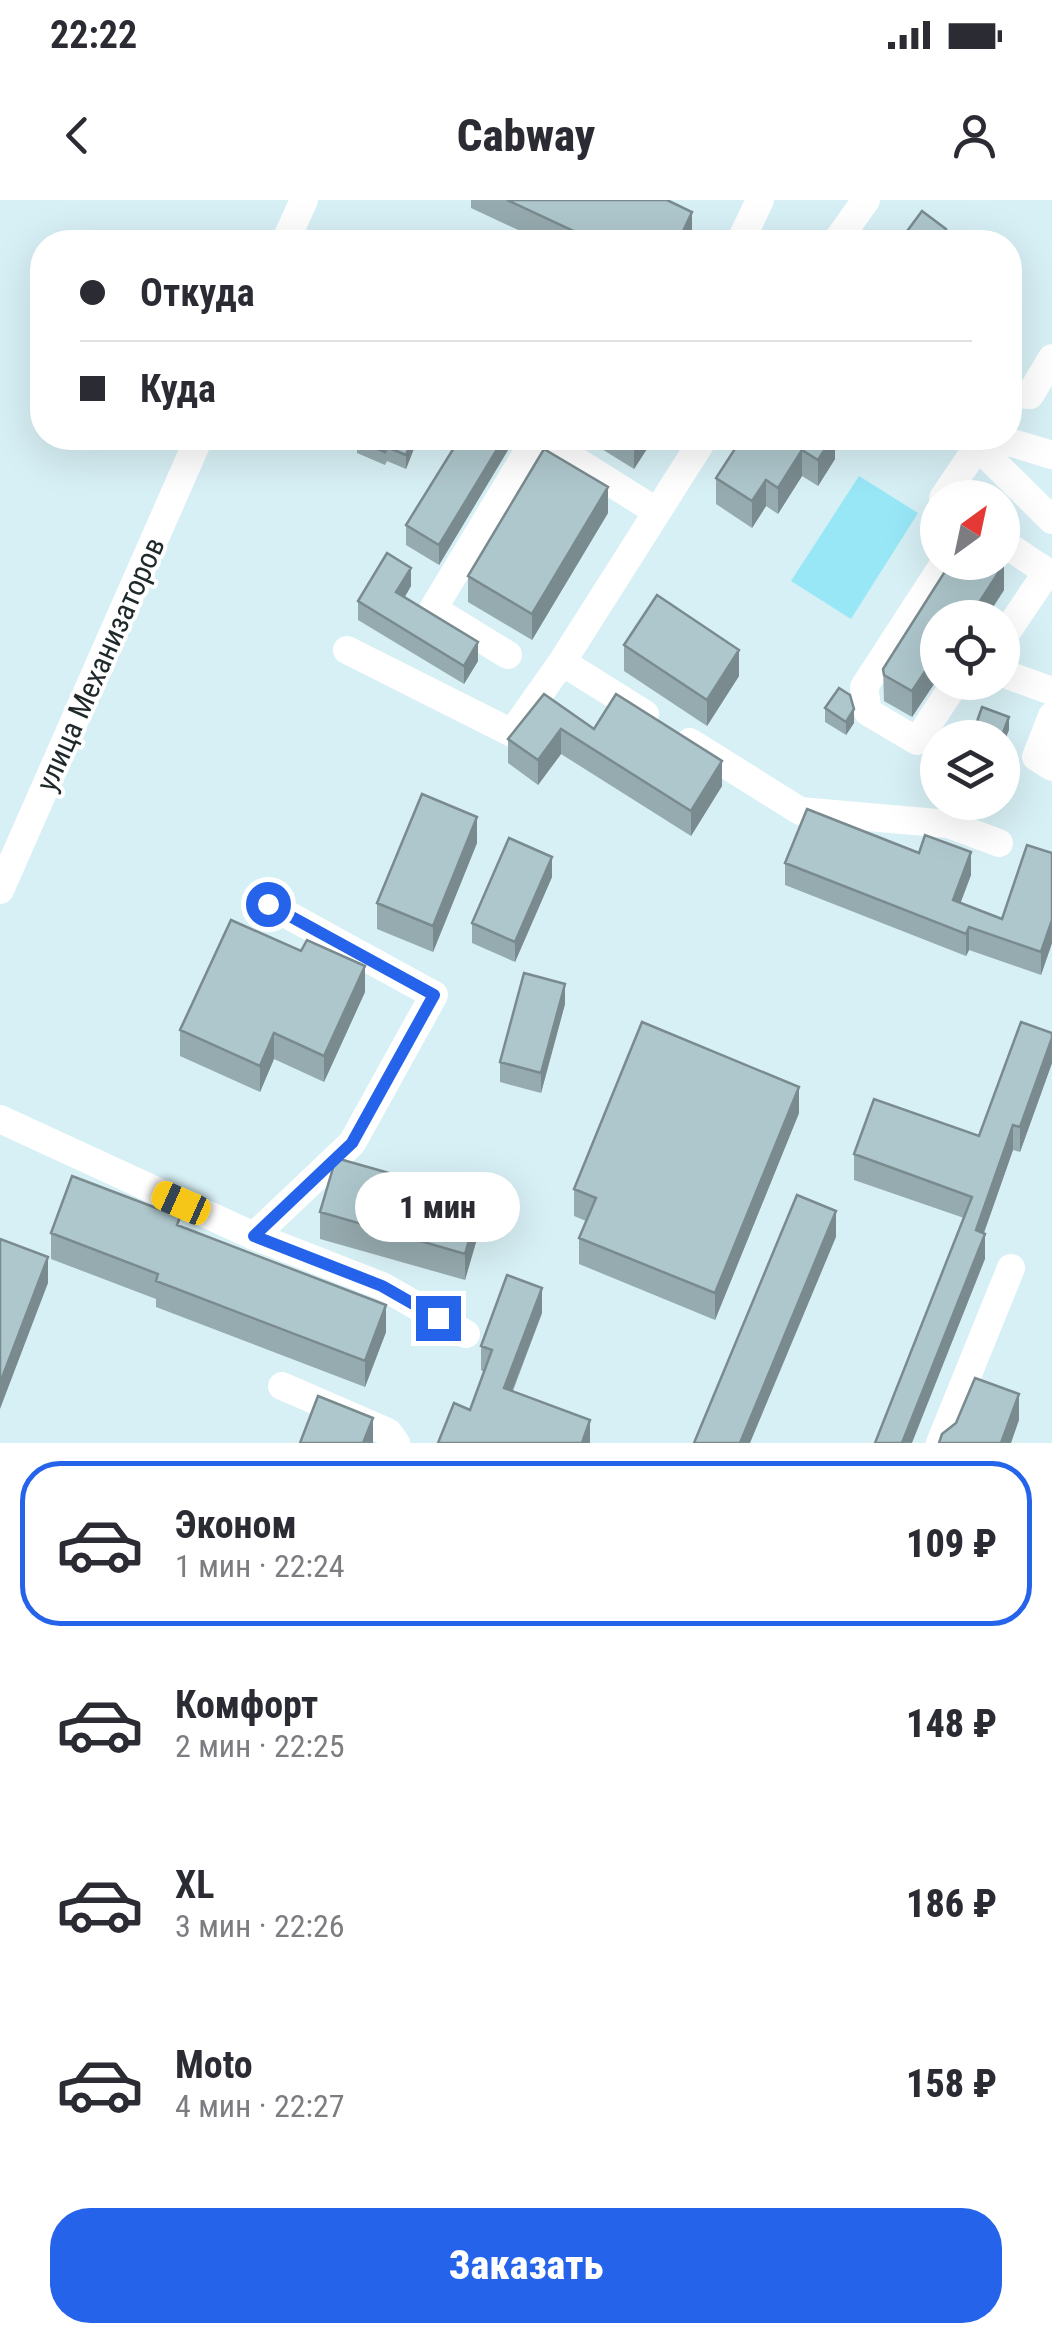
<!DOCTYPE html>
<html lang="ru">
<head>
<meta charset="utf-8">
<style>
  :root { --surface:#fff; --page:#f7f7f7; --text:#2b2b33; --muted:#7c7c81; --line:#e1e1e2; --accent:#2563eb }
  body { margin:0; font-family:"Roboto Condensed",sans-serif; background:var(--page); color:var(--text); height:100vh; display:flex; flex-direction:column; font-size:38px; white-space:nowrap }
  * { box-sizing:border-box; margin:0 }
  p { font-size:32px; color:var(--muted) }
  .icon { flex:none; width:55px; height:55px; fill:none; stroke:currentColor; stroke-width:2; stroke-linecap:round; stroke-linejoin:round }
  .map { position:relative; height:1243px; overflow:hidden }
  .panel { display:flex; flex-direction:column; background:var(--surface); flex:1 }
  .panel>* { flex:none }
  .top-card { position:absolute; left:30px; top:30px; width:992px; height:220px; border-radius:40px; box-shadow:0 10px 40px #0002; display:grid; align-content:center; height:220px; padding:0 50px; background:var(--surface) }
  .needle { width:65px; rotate:33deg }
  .fabs { position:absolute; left:920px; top:280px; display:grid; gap:20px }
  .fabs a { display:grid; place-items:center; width:100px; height:100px; border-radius:50%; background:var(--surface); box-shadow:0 10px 40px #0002; font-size:50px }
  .end { position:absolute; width:45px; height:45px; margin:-22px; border:12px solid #2563eb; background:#fff; box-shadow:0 0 0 5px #fff }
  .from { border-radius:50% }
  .bubble { position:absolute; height:70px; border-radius:35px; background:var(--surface); box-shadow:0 10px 40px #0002; font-size:32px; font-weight:800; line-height:70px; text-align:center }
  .car { position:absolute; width:30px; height:60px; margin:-30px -15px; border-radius:12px; box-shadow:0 0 8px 2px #0007; background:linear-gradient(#f5c518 24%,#345 0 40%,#f5c518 0 76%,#345 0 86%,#f5c518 0) }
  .top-card b { display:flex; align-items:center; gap:35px; height:95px; font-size:38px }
  .top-card b+b { border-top:2px solid var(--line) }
  .top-card i { width:25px; height:25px; background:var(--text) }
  ul { padding:18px 0 0; list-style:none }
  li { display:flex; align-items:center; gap:30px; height:165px; margin:0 20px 15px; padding:0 30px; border:5px solid transparent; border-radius:40px }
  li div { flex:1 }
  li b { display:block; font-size:38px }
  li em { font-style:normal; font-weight:800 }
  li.on { border-color:var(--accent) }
  li>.icon { width:90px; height:90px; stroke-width:1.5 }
  .primary-button { display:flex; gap:20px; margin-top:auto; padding:20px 50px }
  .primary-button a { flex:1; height:115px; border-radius:40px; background:var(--accent); color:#fff; font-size:40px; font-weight:800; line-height:115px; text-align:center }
  .status { display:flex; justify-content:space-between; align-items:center; height:70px; padding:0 50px; background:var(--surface); direction:ltr }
  .status svg { height:28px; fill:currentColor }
  header { display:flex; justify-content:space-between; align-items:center; height:130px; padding:0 50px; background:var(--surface); font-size:45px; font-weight:800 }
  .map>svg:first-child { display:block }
  .green { fill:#98e7f6 }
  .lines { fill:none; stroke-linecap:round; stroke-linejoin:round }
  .minor { stroke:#fff; stroke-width:28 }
  .wall { fill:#96abaf }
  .shaded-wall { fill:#7a8b8f }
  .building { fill:#aec7cc; stroke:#7a8b8f; stroke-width:2.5 }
  .route { stroke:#2563eb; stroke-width:12 }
  .labels { text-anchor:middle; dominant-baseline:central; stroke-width:8; stroke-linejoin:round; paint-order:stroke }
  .street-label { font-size:30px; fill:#1f282a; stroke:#fff }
</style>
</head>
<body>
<div class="status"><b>22:22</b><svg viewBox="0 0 49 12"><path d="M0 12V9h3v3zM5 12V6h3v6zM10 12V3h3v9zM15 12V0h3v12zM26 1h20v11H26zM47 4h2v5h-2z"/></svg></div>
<header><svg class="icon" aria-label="back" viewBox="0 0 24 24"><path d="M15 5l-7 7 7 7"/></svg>Cabway<svg class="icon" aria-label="person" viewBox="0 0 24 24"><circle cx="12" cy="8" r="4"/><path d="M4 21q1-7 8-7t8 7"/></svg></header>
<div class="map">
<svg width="1052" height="1243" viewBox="0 0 1052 1243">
  <rect width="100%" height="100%" fill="#d7f0f5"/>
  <path class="green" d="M859,276l59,37 -67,106 -60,-38z"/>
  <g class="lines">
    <path class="minor" d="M285,42l19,-42
      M740,42l20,-42
      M836,42l30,-42
      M1010,194l20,1 22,-37
      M540,238l116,73
      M969,238l83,82
      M996,238l56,17
      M943,298l35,-52
      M1002,342l45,30 -45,67
      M945,362l-81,125 4,25 49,29 39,-59
      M347,450l165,83 50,-71
      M508,455l-75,-46 103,-171
      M1002,473l50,18
      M645,514l-83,-52 142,-224
      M1052,516l-16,41 16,10
      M690,542l110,69 148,13 51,19
      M0,690l199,-452
      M0,919l254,117 128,50 84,48
      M254,1036l98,-93 82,-148 -166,-91
      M282,1186l106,46 8,11
      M940,1243l71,-175"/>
  </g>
  <path class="wall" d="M471,0h196l25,37 -2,5h-146l-73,-34z
    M415,238v8l-9,23 -19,-8 -2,4 -28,-12v-13z
    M508,238v12l-69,115 -33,-20v-20z
    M584,238h70l-20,31z
    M835,238v21l-17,27 -16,-10 -24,38 -12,-8 -14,22 -36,-24v-26z
    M608,313l-76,127 -64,-38v-26z
    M951,362h50l3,2v26l-18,28h-48v60l-26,39 -28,-16 -1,-32z
    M411,386l-6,11 73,64 -14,23 -106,-64v-19z
    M624,445l115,31 -32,50 -83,-55z
    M544,494l50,35 128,57 -31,50 -130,-82 -23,31 -30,-22v-24z
    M825,508l29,15 -8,12 -21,-13z
    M477,643l-44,109 -56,-23v-26z
    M1052,653v90l-11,32 -72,-25 -3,6 -181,-71v-22l186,12 -11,28 42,16z
    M552,677l-37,85 -43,-19v-20z
    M365,792l-41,90 -50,-23 -14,33 -80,-36v-26z
    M565,804l-24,89 -41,-11v-20z
    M1052,833v30l-32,89 -7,-2 -29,83 1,26 -21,-41 -110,-38v-26l125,-18z
    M799,913l-84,207 -136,-56v-26l7,-17 -12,-5v-27z
    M320,1012l161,13 -16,55 -145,-41z
    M180,1027l206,105 -21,55 -209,-80v-8l-105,-40v-26z
    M542,1113l-29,78 77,52h-152l32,-33 14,-38 -3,-2v-24z"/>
  <path class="shaded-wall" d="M692,12v25l-2,5h-12z
    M946,29v13h-10z
    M413,238h2v8l-9,23v-14z
    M504,238h4v12l-69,115v-20z
    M637,238h17l-20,31v-26z
    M832,238h3v21l-17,27v-26z
    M802,250v26l-24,38v-26z
    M766,280v26l-14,22v-27z
    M608,287v26l-76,127v-26z
    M1004,364v26l-18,28h-17z
    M411,368v18l-15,25v-19z
    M478,442v19l-14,23v-18z
    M739,450v26l-32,50v-26z
    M938,452v26l-26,39v-26z
    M854,509v14l-8,12v-13z
    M1009,517v13l-7,18 -1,-10z
    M561,529v25l-23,31v-25z
    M722,561v25l-31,50v-25z
    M477,617v26l-44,109v-26z
    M971,652v23l-18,48v-23z
    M552,657v20l-37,85v-20z
    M1052,720v23l-11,32v-23z
    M969,727v23l-3,6v-22z
    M365,766v26l-41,90v-26z
    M565,784v20l-24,89v-20z
    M274,833v26l-14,33v-26z
    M1052,838v25l-32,89v-25z
    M799,887v26l-84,207v-27z
    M1013,925v25l-37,105v-25z
    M481,999v26l-16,55v-26z
    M836,1011v26l-86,206h-10z
    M985,1034v25l-73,184h-10z
    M48,1057v26l-48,126v-26z
    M542,1088v25l-38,99v-24z
    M386,1105v27l-21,55v-26z
    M1019,1194v26l-8,23h-10z
    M373,1218v25h-10z
    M590,1220v23h-8z"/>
  <path class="building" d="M507,0h160l25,12 -14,30h-81z
    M922,11l24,18 -10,13h-37z
    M358,238h55l-7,17 -19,-8 -2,5 -28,-12z
    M460,238h44l-65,107 -33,-20z
    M742,238h90l-14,22 -16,-10 -24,38 -12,-8 -14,21 -36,-23z
    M544,249l64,38 -76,127 -64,-38z
    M387,353l24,15 -15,24 82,50 -14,24 -106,-65z
    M951,362h50l3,2 -35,54h-31v34l-26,39 -28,-16 -1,-6z
    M657,395l82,55 -32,50 -83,-55z
    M839,488l11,7 4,14 -8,13 -21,-14z
    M544,494l50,35 22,-35 106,67 -31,50 -130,-82 -23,31 -30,-21z
    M982,507l27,10 -8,21h-15l-13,-5z
    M422,594l55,23 -44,109 -56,-23z
    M807,609l112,44 6,-18 46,17 -18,48 49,19 25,-74 25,8v67l-11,32 -72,-25 -3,7 -181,-71z
    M509,638l43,19 -37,85 -43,-19z
    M231,720l70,31 6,-11 58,26 -41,90 -50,-23 -14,33 -80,-36z
    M524,773l41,11 -24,89 -41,-11z
    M642,822l157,65 -84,206 -136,-55 17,-40 -22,-9z
    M1021,822l31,11v5l-32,89 -7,-2 -37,105 9,4 -83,209h-27l97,-246 -118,-43 20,-55 105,37z
    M336,958l145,41 -16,55 -145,-42z
    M72,976l108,41 -3,8 209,80 -21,56 -209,-80 2,-7 -107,-41z
    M797,995l39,16 -96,232h-46z
    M0,1039l48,18 -48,126z
    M507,1075l35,13 -38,100 86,32 -8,23h-144l16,-40 16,7 22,-60 -11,-4z
    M975,1178l44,16 -18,49h-62l3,-9 14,-11z
    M318,1196l55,22 -10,25h-63z"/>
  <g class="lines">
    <path class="route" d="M268,704l166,91 -82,148 -98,93 128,50 56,32"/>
  </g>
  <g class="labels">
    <g class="street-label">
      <text transform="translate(100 464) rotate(-66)">улица Механизаторов</text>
    </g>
  </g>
</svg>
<div class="fabs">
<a><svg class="needle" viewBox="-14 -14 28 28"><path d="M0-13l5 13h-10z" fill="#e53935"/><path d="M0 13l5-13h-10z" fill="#7c7c81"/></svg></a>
<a><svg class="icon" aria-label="locate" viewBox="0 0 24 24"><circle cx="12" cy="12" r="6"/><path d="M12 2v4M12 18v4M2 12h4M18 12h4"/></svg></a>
<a><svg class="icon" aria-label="layers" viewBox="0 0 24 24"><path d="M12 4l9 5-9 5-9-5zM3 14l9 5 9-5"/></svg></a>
</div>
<i class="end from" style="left:268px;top:704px"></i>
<i class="end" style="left:438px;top:1118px"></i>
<div class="bubble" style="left:355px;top:972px;width:165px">1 мин</div>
<i class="car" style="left:181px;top:1003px;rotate:294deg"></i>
<div class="top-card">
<b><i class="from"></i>Откуда</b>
<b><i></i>Куда</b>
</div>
</div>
<section class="panel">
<ul>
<li class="on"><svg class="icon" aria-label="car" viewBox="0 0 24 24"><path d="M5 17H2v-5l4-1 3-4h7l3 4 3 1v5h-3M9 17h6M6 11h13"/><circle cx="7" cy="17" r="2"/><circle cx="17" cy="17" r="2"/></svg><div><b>Эконом</b><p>1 мин · 22:24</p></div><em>109 ₽</em></li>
<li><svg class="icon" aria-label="car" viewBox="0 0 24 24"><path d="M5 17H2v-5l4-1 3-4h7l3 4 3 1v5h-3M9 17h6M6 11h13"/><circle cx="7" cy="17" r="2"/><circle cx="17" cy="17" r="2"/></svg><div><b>Комфорт</b><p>2 мин · 22:25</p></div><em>148 ₽</em></li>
<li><svg class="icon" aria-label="car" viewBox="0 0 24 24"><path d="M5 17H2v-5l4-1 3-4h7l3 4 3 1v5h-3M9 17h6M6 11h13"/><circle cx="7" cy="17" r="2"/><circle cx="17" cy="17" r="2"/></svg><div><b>XL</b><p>3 мин · 22:26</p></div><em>186 ₽</em></li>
<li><svg class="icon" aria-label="car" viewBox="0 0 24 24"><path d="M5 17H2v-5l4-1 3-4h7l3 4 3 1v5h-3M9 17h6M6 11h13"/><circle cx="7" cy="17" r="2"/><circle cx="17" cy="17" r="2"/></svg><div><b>Moto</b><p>4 мин · 22:27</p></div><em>158 ₽</em></li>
</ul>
<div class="primary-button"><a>Заказать</a></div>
</section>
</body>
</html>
